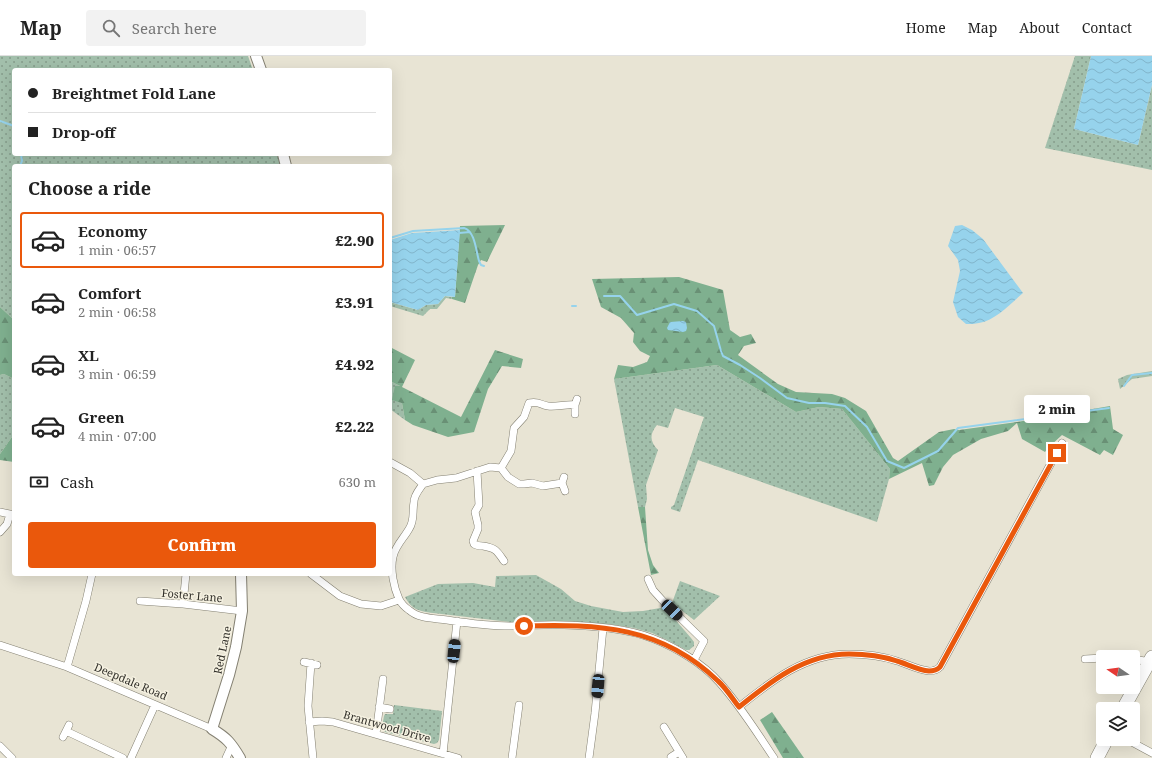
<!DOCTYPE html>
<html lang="en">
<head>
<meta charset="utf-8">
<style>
  :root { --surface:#fff; --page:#f2f2f2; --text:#222; --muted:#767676; --line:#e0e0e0; --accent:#ea580c }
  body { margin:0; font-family:"Noto Serif",serif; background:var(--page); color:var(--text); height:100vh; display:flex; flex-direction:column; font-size:15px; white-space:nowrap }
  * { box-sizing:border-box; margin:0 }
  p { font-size:13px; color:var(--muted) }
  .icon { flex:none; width:22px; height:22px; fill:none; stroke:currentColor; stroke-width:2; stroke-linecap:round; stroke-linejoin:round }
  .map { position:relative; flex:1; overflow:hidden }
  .panel { position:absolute; left:12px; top:108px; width:380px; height:412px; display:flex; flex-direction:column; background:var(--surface); border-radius:4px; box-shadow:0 4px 16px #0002 }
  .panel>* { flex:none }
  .banner { position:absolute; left:12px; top:12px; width:380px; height:88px; border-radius:4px; box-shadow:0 4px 16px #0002; display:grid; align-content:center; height:88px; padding:0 16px; background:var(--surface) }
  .needle { width:26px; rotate:283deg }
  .tools { position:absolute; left:1096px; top:594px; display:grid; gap:8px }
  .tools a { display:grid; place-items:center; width:44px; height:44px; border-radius:4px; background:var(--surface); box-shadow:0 4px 16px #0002; font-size:20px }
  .end { position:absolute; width:18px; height:18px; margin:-9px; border:5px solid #ea580c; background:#fff; box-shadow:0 0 0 2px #fff }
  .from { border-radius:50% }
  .bubble { position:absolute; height:28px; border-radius:4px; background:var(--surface); box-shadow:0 4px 16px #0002; font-size:13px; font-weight:800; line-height:28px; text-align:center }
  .car { position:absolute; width:12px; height:24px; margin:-12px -6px; border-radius:5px; box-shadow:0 0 3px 1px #0007; background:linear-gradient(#222 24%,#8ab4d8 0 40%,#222 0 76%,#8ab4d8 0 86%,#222 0) }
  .banner b { display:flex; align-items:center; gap:14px; height:38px; font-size:15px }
  .banner b+b { border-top:1px solid var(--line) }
  .banner i { width:10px; height:10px; background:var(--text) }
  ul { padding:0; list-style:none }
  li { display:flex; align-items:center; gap:12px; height:56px; margin:0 8px 6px; padding:0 8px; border:2px solid transparent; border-radius:4px }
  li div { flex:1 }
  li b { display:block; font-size:15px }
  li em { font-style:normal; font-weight:800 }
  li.on { border-color:var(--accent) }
  li>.icon { width:36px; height:36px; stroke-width:1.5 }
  h2 { padding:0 16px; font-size:18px; line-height:48px }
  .pay { display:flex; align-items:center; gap:10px; height:44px; padding:0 16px; font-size:15px }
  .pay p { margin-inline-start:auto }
  .primary-button { display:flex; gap:8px; margin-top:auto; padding:8px 16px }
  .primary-button a { flex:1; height:46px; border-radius:4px; background:var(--accent); color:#fff; font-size:16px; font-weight:800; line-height:46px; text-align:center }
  header { display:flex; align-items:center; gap:24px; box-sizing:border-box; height:56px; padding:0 20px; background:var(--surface); border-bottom:1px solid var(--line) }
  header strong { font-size:19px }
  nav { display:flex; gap:22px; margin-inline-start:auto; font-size:14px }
  .search { width:280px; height:36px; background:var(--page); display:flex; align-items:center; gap:10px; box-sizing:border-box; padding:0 14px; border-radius:4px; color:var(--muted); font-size:15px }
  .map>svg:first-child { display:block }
  .grass { fill:url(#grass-dots) }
  .forest { fill:url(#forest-firs) }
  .water { fill:url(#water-waves) }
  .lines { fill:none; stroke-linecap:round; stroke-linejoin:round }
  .stream { stroke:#96d3ec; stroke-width:2 }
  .street-casing { stroke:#848072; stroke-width:8 }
  .secondary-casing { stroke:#848072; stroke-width:12 }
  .highway-casing { stroke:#848072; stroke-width:14 }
  .street { stroke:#fff; stroke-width:7 }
  .secondary { stroke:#fff; stroke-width:10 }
  .highway { stroke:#fff; stroke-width:13 }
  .route { stroke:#ea580c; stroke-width:5 }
  .labels { text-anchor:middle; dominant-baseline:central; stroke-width:3; stroke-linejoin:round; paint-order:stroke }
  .street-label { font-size:11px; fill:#32302a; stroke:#f5f1e1 }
</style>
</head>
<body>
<header>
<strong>Map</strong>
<div class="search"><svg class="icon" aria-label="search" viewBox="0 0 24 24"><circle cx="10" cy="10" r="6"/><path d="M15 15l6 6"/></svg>Search here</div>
<nav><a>Home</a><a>Map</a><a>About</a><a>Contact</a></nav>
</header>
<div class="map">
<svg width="1152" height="702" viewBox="0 0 1152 702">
  <defs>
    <pattern id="grass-dots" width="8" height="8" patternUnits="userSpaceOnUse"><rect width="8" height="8" fill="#a2bfab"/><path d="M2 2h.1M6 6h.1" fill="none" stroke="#859c8b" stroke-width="1.8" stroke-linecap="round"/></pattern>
    <pattern id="forest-firs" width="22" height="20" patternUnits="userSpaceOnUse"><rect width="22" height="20" fill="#7fb08f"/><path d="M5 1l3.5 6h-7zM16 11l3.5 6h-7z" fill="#699075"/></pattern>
    <pattern id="water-waves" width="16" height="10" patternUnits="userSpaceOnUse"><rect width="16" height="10" fill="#96d3ec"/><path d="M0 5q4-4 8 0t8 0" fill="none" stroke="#82b5cb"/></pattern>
  </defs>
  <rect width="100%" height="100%" fill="#e8e4d4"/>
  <path class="grass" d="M0,0h248l5,14h-239v84h263l4,12h-267v154l-14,-13z
    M1075,0h16l-17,73 64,16 14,-60v85l-107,-22z
    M445,240l7,1v2l-6,-1 -9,11h-7l-7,7 -33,-10v-4l28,8 8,-5 12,-1z
    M717,309l79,47 23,-5 23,2 48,60 -1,10 -12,43 -179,-62 -18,52 -9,-3v-2l3,-2 30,-88 -29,-9 -7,20 -11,-3c-8,10 -7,16 1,25l-12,35 1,14 -2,8h-7l-24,-128z
    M1152,315v5l-20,3 -12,10 -2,-10 9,-4z
    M4,318l10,5v55l-14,20v-79z
    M390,325l12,6v16l3,17 -15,-11z
    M536,519l25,14 14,12 16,5 32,6 20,-1 17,-3 6,1 25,29 3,4v4l-5,4h-3l-19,-10 -15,-7 -18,-5 -19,-3 -48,-4 -48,2 -86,-10c-14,-2 -21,-3 -28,-16l33,-13 35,-1 22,4 1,-11z
    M680,525l40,15 -26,24 -22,-17z
    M394,649l48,6 -3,29 -2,3 -3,1 -49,-12 -3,-5 2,-11 1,-2h8z"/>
  <path class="forest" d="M505,169l-18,37 -6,-2 -3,5 -13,38 -13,-4v-2h3l5,-71z
    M679,221l44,13 7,40 10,7 11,-3 5,9 -12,3 -6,9 40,29 18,8 36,2 13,4 21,13 27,47 5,3 41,-29 15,-3 5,1 58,-8 93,-16 3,23 10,6 -10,20 -9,-5 -4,5 -38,-20 -14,13 -3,4 -23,-13 -5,-16 -9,8 -27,8 -28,16 -10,12 -9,18 -5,1 -7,-23 -33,16 1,-10 -48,-60 -23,-2 -23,5 -79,-47 -103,14 4,-14 15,2 14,-5 3,-6 -10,-5 -7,-9 1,-9 -13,-15 -20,-11 -9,-28z
    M0,251l14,13v59l-10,-5 -4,1z
    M390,291l25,13 -13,27 59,30 34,-67 28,9 -2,9 -19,-2 -14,23 -14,43 -26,5 -35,-12 -8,-5 -3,-17 -10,-3 3,-14h5l-10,-5z
    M14,378v28l-14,-2v-6z
    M638,451h7l3,43 5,15 6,8 -8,2z
    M772,656l32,46h-21l-23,-38z"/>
  <path class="water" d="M1091,0h61v29l-14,60 -64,-16z
    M962,169l10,5 11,9 40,54c-13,11 -27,27 -44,30 -4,1 -9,1 -13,1l-8,-7 -5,-15 7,-31 -2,-11 -10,-14 7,-20z
    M460,174l-5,67 -10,-1 -7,8 -12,1 -8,5 -28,-8v-62l22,-7z
    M683,265l3,1 1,6 -1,3 -3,1 -15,-2 -1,-2 3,-6z"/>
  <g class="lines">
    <path class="stream" d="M0,65l14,5
      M20,110l2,-5 -1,-7
      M459,177l11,-1
      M390,182l23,-7 51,-3c11,3 12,23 15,33l2,4 3,1
      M604,240h16l17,19 37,-11 23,7 17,15 7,25 2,5 17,9 20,13 27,20 22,5h16l20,3 22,21 20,34 17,7 34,-17 20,-23 151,-20
      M572,250h4
      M1124,330l8,-11 20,-2"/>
    <g class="street-casing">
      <path id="street" d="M575,358v-9l2,-6
        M390,406l20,11 13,11 14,-4 19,-2 34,-11 11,1 10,-17 3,-23 10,-11 5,-14c11,-2 11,2 19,3 9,1 18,-2 27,-1
        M501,412l7,9 11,7h5l8,-1 11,3 19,-3
        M477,415l2,34 -4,7 3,13v4l-5,12 1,3c3,2 5,2 9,2 13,2 14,5 21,15
        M564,421l-2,6 3,8
        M423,428c-4,6 -9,11 -9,18 -2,10 1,18 -5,27 -5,9 -14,17 -16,28 -3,13 1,31 6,42 2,4 7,9 10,11 10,9 25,8 38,10 20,3 42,6 63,6 18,0 36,-2 54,-1 29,1 63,3 90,14 23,9 49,25 65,43 21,23 38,51 55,76
        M0,456l14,3
        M0,476l7,-8 3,-10
        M311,518l29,22 21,8 20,2 18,-6
        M648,523l5,11 9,10 42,41 -10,19
        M140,545l43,3 59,7
        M183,548l3,-30
        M0,589l67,22 145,62
        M1085,603l18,-1
        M1133,603l17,3
        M304,606l13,3
        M311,607l-3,43 5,52
        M67,611l19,-66 6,-27
        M379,651l11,2
        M739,651c32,-26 66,-53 110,-53 16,0 33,2 48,7 10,3 21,9 32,10 5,0 8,-1 11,-4l122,-224
        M309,666l13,-1 11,1 125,36
        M664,671l19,31
        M66,675l57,27
        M376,678l7,-55
        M63,681l6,-12
        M1126,683l26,14
        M0,690l12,12
        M443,698l14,-133
        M671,701l8,-5
        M131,702l24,-53
        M226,702l6,-13
        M512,702l7,-53
        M589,702l6,-45 8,-85"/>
    </g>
    <g class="secondary-casing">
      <path id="secondary" d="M256,0l5,14
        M283,98l3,12
        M240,702c-9,-15 -13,-20 -28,-29l17,-54 7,-28 6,-36 -1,-37"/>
    </g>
    <g class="highway-casing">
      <path id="highway" d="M1123,653l29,-52
        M1097,702l10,-19"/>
    </g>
    <use href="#street" class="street"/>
    <use href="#secondary" class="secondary"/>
    <use href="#highway" class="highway"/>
  </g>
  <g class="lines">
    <path class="route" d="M524,570c75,-2 137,0 194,55 8,7 14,17 21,26 32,-26 66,-53 110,-53 16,0 33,2 48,7 10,3 21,9 32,10 5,0 8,-1 11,-4l117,-214"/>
  </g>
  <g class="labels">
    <g class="street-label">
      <text transform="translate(192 539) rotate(5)">Foster Lane</text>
      <text transform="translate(222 594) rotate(-78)">Red Lane</text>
      <text transform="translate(131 625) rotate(23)">Deepdale Road</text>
      <text transform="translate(387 670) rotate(16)">Brantwood Drive</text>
    </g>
  </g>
</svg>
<div class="tools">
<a><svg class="needle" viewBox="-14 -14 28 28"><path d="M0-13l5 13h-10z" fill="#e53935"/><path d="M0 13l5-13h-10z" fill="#767676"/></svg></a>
<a><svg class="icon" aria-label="layers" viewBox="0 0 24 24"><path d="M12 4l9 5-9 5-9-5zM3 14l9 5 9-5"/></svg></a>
</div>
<i class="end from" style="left:524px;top:570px"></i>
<i class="end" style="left:1057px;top:397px"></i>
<div class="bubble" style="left:1024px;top:339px;width:66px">2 min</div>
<i class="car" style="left:672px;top:554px;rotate:134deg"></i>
<i class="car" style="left:454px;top:595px;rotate:6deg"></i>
<i class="car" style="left:598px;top:630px;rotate:185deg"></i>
<div class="banner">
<b><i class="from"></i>Breightmet Fold Lane</b>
<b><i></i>Drop-off</b>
</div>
<section class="panel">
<h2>Choose a ride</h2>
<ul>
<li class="on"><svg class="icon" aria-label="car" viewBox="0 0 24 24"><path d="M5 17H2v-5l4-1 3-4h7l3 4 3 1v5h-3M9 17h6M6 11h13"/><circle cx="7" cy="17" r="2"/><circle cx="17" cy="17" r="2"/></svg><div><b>Economy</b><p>1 min · 06:57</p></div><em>£2.90</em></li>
<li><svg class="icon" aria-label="car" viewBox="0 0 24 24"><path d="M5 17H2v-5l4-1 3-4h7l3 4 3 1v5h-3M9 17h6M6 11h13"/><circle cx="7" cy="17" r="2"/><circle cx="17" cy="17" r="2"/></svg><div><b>Comfort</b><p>2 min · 06:58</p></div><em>£3.91</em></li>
<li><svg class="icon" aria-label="car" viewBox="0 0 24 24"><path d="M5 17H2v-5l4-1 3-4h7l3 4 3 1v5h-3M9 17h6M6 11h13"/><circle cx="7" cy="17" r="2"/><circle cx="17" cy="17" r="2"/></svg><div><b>XL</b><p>3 min · 06:59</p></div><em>£4.92</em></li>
<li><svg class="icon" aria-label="car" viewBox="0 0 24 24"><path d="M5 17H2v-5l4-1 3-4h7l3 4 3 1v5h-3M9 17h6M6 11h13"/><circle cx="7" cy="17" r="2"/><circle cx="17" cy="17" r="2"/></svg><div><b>Green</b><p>4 min · 07:00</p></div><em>£2.22</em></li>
</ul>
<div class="pay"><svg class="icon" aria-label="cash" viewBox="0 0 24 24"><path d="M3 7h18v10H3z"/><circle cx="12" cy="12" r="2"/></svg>Cash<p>630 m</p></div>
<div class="primary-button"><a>Confirm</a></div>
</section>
</div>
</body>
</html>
